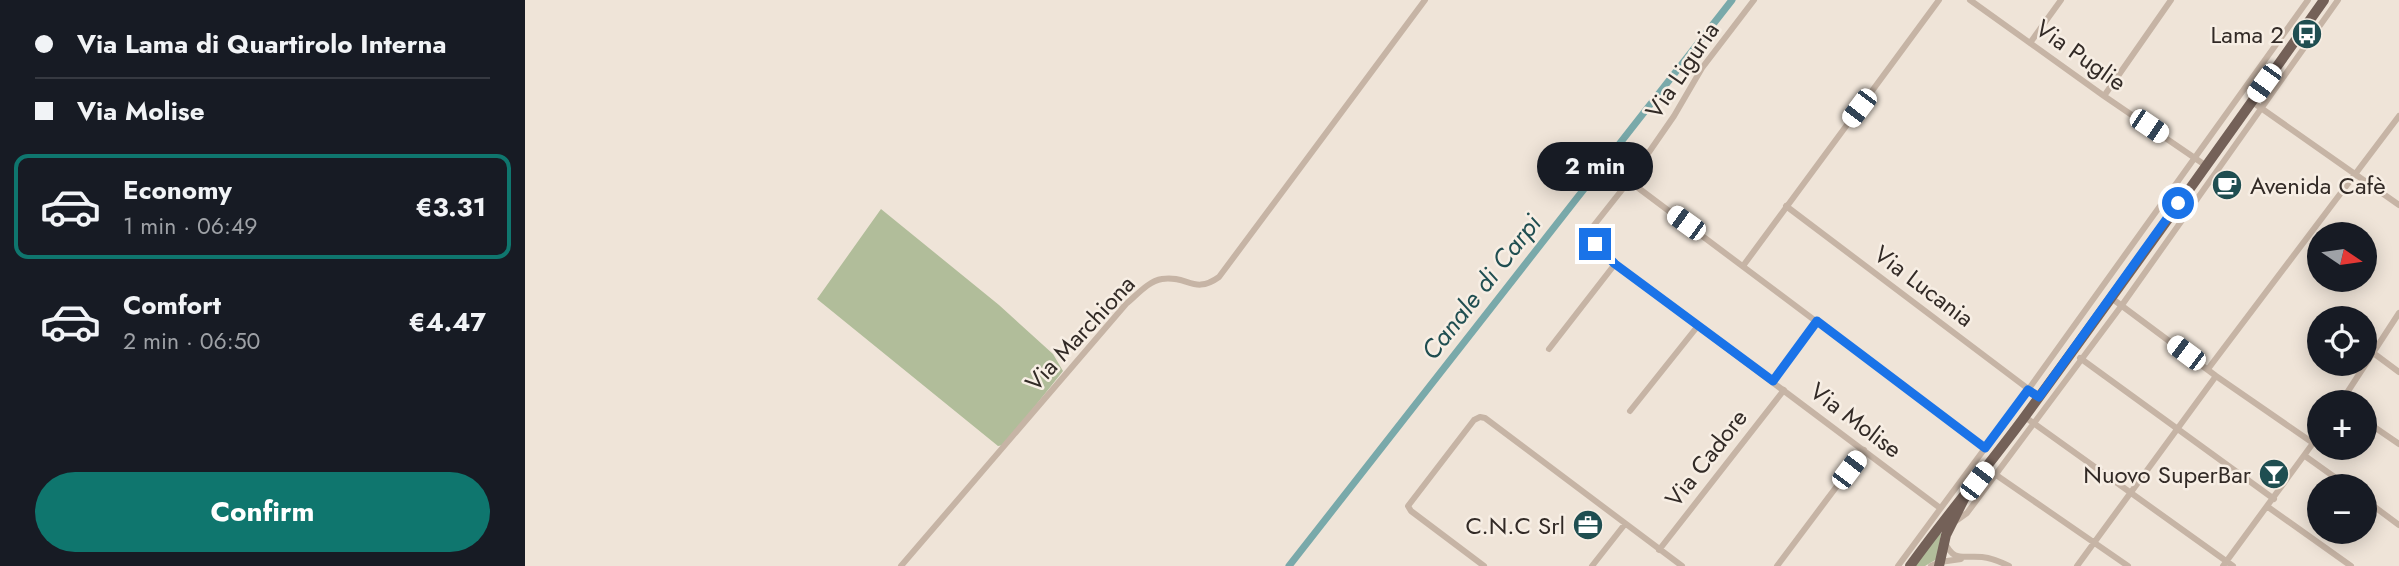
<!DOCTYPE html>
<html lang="en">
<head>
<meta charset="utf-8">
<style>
  :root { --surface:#171b24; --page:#20242c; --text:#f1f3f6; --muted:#9ea1a6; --line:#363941; --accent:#0f766e }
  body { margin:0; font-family:Jost,sans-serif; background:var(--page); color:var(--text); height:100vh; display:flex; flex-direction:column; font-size:26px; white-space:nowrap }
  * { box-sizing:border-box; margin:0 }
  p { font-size:23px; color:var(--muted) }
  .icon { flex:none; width:38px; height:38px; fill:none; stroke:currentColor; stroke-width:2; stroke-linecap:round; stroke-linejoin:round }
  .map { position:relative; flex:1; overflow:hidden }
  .side { display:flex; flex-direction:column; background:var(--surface); width:525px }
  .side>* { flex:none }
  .hud { display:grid; align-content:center; height:154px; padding:0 35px; background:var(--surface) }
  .needle { width:46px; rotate:103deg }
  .buttons { position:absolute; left:1782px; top:222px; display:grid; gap:14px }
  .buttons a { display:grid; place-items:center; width:70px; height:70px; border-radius:50%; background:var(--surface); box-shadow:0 4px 18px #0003; font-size:35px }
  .end { position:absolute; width:32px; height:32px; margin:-16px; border:9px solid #1a73e8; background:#fff; box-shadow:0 0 0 4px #fff }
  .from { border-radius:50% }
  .bubble { position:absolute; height:49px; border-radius:24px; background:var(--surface); box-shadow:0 4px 18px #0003; font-size:23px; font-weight:700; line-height:49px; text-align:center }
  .car { position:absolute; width:21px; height:42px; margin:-21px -10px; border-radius:9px; box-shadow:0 0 5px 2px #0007; background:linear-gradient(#fff 24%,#345 0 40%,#fff 0 76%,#345 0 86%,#fff 0) }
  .hud b { display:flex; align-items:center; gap:24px; height:66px; font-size:26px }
  .hud b+b { border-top:2px solid var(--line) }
  .hud i { width:18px; height:18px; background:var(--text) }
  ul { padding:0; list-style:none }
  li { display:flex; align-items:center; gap:21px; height:105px; margin:0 14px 10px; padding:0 21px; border:4px solid transparent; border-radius:14px }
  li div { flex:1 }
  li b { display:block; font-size:26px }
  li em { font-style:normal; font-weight:700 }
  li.active { border-color:var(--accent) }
  li>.icon { width:63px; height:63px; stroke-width:1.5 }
  .cta { display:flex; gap:14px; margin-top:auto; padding:14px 35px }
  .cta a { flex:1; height:80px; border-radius:42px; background:var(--accent); color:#fff; font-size:28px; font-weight:700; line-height:80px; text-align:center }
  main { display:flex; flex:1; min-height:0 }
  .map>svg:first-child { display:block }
  .green { fill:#b1bd9a }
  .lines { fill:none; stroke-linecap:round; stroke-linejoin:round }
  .canal { stroke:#79a9aa; stroke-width:7 }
  .street { stroke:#c6b4a5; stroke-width:6 }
  .primary { stroke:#746158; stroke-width:10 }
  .route { stroke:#1a73e8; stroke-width:9 }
  .labels { text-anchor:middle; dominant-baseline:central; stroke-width:5; stroke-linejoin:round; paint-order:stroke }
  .poi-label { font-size:24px; fill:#322a26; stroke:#f7eee4; text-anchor:end }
  .street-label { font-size:24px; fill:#322a26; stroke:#f7eee4 }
  .water-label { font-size:26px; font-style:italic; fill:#1f4e51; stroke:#f7eee4 }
</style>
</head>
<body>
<main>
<section class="side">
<div class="hud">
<b><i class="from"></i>Via Lama di Quartirolo Interna</b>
<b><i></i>Via Molise</b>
</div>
<ul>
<li class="active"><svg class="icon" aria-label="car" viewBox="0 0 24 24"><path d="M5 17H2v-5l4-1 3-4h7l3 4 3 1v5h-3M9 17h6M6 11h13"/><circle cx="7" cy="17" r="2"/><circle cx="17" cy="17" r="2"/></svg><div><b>Economy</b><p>1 min · 06:49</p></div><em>€3.31</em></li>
<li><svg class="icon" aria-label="car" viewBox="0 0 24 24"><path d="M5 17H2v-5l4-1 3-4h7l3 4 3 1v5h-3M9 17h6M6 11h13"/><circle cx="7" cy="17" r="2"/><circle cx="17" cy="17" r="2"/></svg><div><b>Comfort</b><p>2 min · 06:50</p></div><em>€4.47</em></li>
</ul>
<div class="cta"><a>Confirm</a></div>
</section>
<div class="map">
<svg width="1874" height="566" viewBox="0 0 1874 566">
  <rect width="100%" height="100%" fill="#efe4d8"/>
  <path class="green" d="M356,209l118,96 54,49 10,17 -59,74 -6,1 -181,-147z
    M1414,532l2,2 -4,25 -12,7h-11z"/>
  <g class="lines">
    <path class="canal" d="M764,566l443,-566"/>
    <path class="street" d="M1229,0l-52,68 -28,48 -45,65 -38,48v8l24,27 325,244
      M1445,0l134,96 101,69
      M1505,43l31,-43
      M1579,96l67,-96
      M1726,101l148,104
      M1104,181l357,268
      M1261,206l253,191
      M1218,266l196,-266
      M1585,297l106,79 97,67
      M1024,349l66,-85
      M1847,352l27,20
      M1555,358l194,141
      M1683,369l191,-253
      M1248,381l44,-60
      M1816,402l58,-89
      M1105,411l67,-84
      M1500,417l208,149
      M1839,420l35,24
      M1780,456l42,30
      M1461,468l142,98
      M1839,499l35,26
      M1743,507l83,59
      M1428,523l14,-10 155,-208 216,-305
      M1419,541c10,22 18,14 38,16 9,1 19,5 27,9
      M1134,550l125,-160
      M376,566l225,-262c10,-8 22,-23 36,-25 26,-4 32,16 57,-2l206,-277
      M959,566l-73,-55 -3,-5 66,-86 6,-3 5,1 197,148
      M1067,566l33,-42
      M1252,566l87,-116
      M1373,566l130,-176 280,-390
      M1406,566l9,-4 21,-3
      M1552,566l139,-190
      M1698,566l96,-131"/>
    <path class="primary" d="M1385,566c36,-50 76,-97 113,-147 102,-139 202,-279 301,-419
      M1414,566l7,-31 19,-38"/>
  </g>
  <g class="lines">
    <path class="route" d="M1070,244l20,20 158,117 44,-60 168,127 43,-58 11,7 139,-194"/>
  </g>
  <defs>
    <g id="bus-disc" transform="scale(1.575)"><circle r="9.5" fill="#1f4e51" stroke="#f7eee4"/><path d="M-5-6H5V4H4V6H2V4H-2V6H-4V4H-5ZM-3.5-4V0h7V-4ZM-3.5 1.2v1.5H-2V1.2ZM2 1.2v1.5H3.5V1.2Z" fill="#fff"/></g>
    <g id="cafe-disc" transform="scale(1.575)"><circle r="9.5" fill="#1f4e51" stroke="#f7eee4"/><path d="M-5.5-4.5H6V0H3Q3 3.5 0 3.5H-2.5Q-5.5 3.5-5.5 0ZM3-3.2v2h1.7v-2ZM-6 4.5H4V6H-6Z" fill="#fff"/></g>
    <g id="bar-disc" transform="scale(1.575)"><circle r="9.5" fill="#1f4e51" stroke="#f7eee4"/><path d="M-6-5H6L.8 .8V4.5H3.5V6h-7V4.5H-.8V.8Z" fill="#fff"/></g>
    <g id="office-disc" transform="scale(1.575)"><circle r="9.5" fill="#1f4e51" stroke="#f7eee4"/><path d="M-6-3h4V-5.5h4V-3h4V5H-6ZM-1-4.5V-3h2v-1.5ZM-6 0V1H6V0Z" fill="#fff"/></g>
  </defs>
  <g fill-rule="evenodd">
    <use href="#bus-disc" x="1782" y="34"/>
    <use href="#cafe-disc" x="1702" y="185"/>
    <use href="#bar-disc" x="1749" y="474"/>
    <use href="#office-disc" x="1063" y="525"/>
  </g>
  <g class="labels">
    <g class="poi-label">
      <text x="1759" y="34">Lama 2</text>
      <text x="1725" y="185" text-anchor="start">Avenida Cafè</text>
      <text x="1726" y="474">Nuovo SuperBar</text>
      <text x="1040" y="525">C.N.C Srl</text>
    </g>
    <g class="street-label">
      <text transform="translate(1556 55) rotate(35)">Via Puglie</text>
      <text transform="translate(1157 70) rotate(-56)">Via Liguria</text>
      <text transform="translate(1399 286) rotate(37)">Via Lucania</text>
      <text transform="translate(555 333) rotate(-47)">Via Marchiona</text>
      <text transform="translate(1331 420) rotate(37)">Via Molise</text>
      <text transform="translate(1181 458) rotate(-52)">Via Cadore</text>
    </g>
    <g class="water-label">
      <text transform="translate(956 287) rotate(-52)">Canale di Carpi</text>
    </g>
  </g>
</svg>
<div class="buttons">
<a><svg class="needle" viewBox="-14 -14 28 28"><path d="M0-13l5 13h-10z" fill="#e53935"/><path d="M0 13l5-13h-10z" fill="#9ea1a6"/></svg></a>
<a><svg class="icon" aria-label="locate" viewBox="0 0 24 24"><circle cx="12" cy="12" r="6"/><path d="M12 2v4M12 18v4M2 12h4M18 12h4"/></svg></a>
<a>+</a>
<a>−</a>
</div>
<i class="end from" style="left:1653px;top:203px"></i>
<i class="end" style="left:1070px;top:244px"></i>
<div class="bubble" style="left:1012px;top:142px;width:116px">2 min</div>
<i class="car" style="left:1739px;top:83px;rotate:216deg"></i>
<i class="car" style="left:1334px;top:108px;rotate:217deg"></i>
<i class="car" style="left:1624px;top:126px;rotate:124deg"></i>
<i class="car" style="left:1161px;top:223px;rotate:306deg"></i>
<i class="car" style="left:1661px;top:353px;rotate:307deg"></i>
<i class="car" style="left:1324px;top:470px;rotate:37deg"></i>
<i class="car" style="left:1452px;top:481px;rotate:37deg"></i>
</div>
</main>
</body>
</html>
